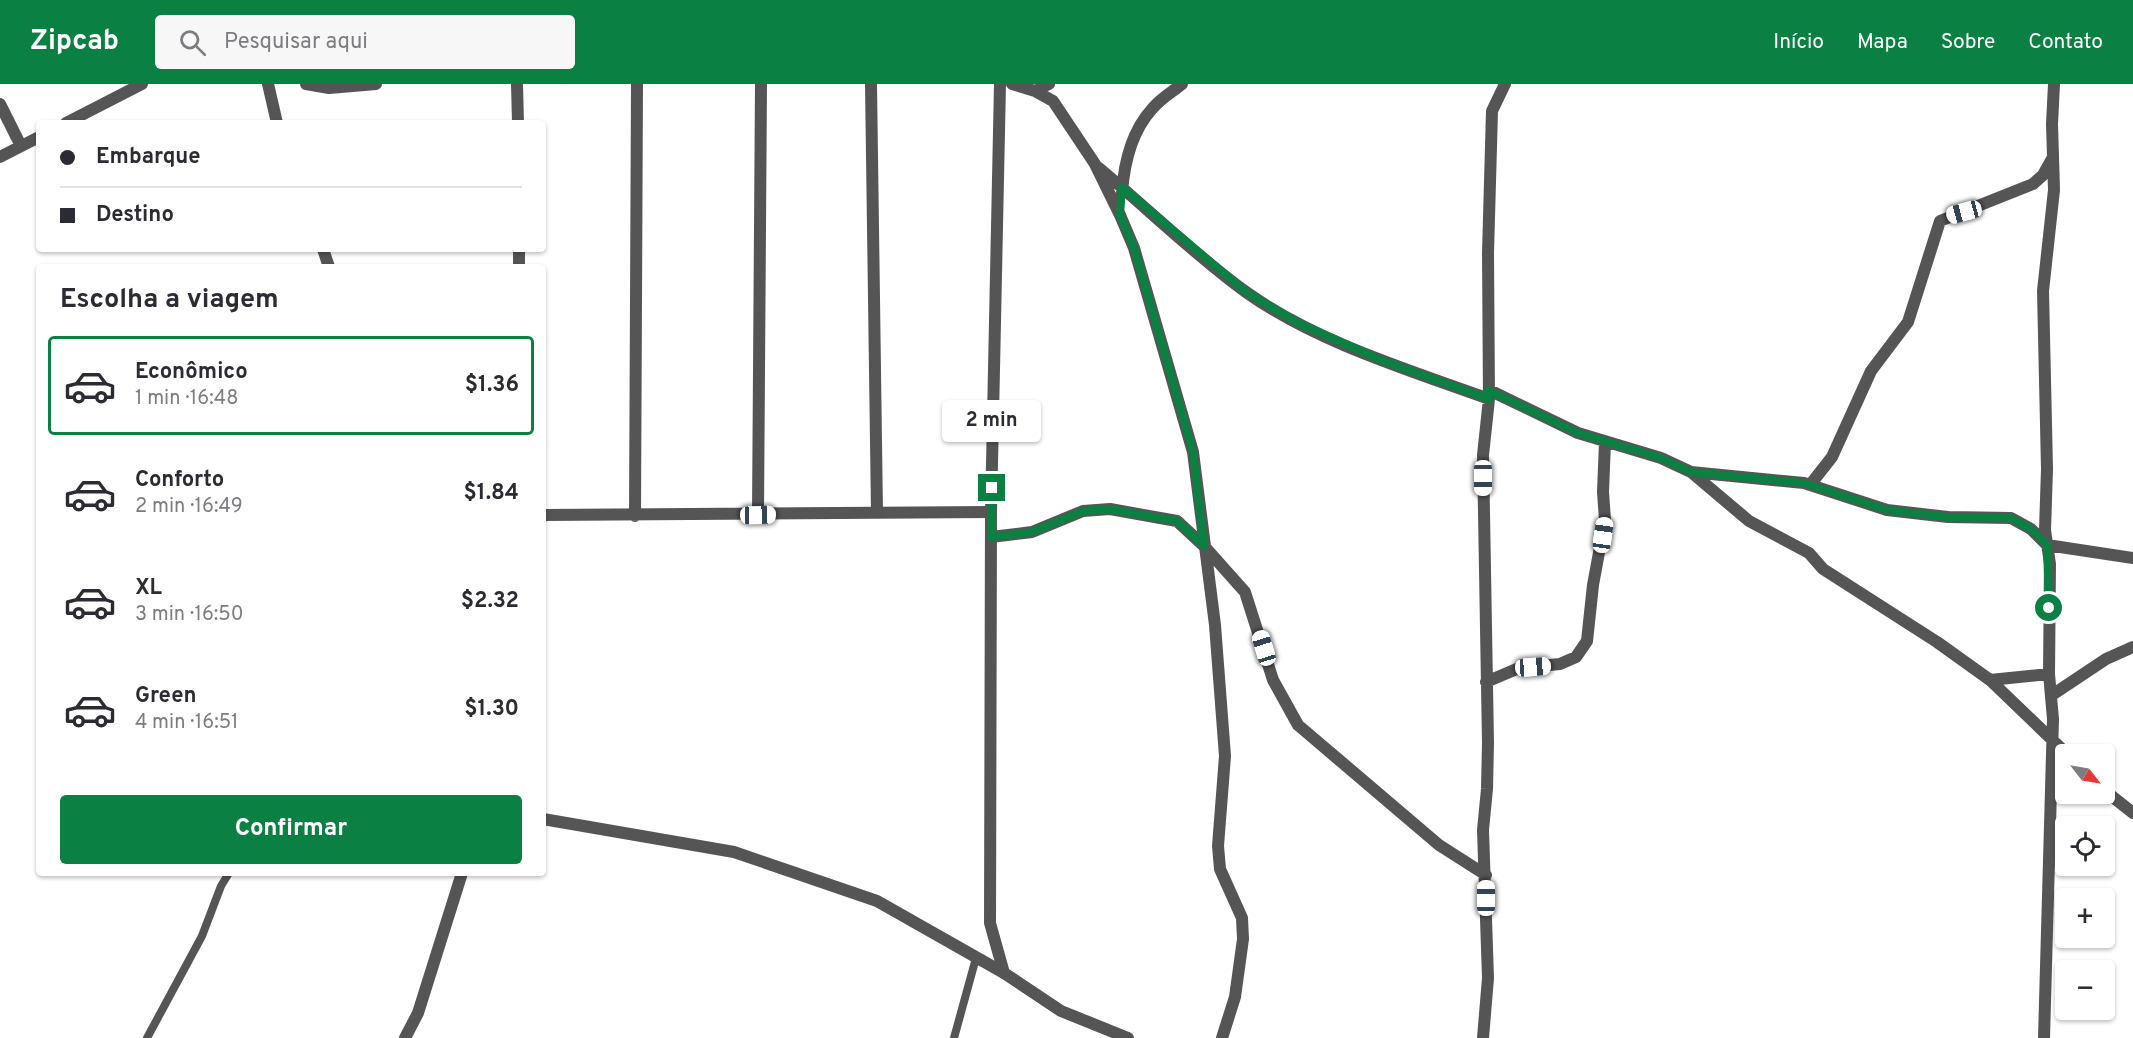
<!DOCTYPE html>
<html lang="pt">
<head>
<meta charset="utf-8">
<style>
  :root { --surface:#fff; --page:#f7f7f7; --text:#2b2b33; --muted:#7c7c81; --line:#e1e1e2; --accent:#0b8043 }
  body { margin:0; font-family:Overpass,sans-serif; background:var(--page); color:var(--text); height:100vh; display:flex; flex-direction:column; font-size:22px; white-space:nowrap }
  * { box-sizing:border-box; margin:0 }
  p { font-size:20px; color:var(--muted) }
  .icon { flex:none; width:33px; height:33px; fill:none; stroke:currentColor; stroke-width:2; stroke-linecap:round; stroke-linejoin:round }
  .map { position:relative; flex:1; overflow:hidden }
  .sheet { position:absolute; left:36px; top:180px; width:510px; height:612px; display:flex; flex-direction:column; background:var(--surface); border-radius:6px; box-shadow:0 2px 4px #0004 }
  .sheet>* { flex:none }
  .hud { position:absolute; left:36px; top:36px; width:510px; height:132px; border-radius:6px; box-shadow:0 2px 4px #0004; display:grid; align-content:center; height:132px; padding:0 24px; background:var(--surface) }
  .needle { width:39px; rotate:121deg }
  .tools { position:absolute; left:2055px; top:660px; display:grid; gap:12px }
  .tools a { display:grid; place-items:center; width:60px; height:60px; border-radius:6px; background:var(--surface); box-shadow:0 2px 4px #0004; font-size:30px }
  .end { position:absolute; width:27px; height:27px; margin:-14px; border:8px solid #0b8043; background:#fff; box-shadow:0 0 0 3px #fff }
  .from { border-radius:50% }
  .bubble { position:absolute; height:42px; border-radius:6px; background:var(--surface); box-shadow:0 2px 4px #0004; font-size:20px; font-weight:700; line-height:42px; text-align:center }
  .car { position:absolute; width:18px; height:36px; margin:-18px -9px; border-radius:8px; box-shadow:0 0 4px 2px #0007; background:linear-gradient(#fff 24%,#345 0 40%,#fff 0 76%,#345 0 86%,#fff 0) }
  .hud b { display:flex; align-items:center; gap:21px; height:57px; font-size:22px }
  .hud b+b { border-top:2px solid var(--line) }
  .hud i { width:15px; height:15px; background:var(--text) }
  ul { padding:0; list-style:none }
  li { display:flex; align-items:center; gap:18px; height:99px; margin:0 12px 9px; padding:0 12px; border:3px solid transparent; border-radius:6px }
  li div { flex:1 }
  li b { display:block; font-size:22px }
  li em { font-style:normal; font-weight:700 }
  li.on { border-color:var(--accent) }
  li>.icon { width:54px; height:54px; stroke-width:1.5 }
  h2 { padding:0 24px; font-size:27px; line-height:72px }
  .action { display:flex; gap:12px; margin-top:auto; padding:12px 24px }
  .action a { flex:1; height:69px; border-radius:6px; background:var(--accent); color:#fff; font-size:24px; font-weight:700; line-height:69px; text-align:center }
  header { display:flex; align-items:center; gap:36px; box-sizing:border-box; height:84px; padding:0 30px; background:var(--accent); color:#fff }
  header strong { font-size:28px }
  nav { display:flex; gap:33px; margin-inline-start:auto; font-size:21px }
  .search { width:420px; height:54px; background:var(--page); display:flex; align-items:center; gap:15px; box-sizing:border-box; padding:0 21px; border-radius:6px; color:var(--muted); font-size:22px }
  .map>svg:first-child { display:block }
  .lines { fill:none; stroke-linecap:round; stroke-linejoin:round }
  .service { stroke:#555; stroke-width:8 }
  .minor { stroke:#555; stroke-width:12 }
  .tertiary { stroke:#555; stroke-width:12 }
  .route { stroke:#0b8043; stroke-width:8 }
</style>
</head>
<body>
<header>
<strong>Zipcab</strong>
<div class="search"><svg class="icon" aria-label="search" viewBox="0 0 24 24"><circle cx="10" cy="10" r="6"/><path d="M15 15l6 6"/></svg>Pesquisar aqui</div>
<nav><a>Início</a><a>Mapa</a><a>Sobre</a><a>Contato</a></nav>
</header>
<div class="map">
<svg width="2133" height="954" viewBox="0 0 2133 954">
  <rect width="100%" height="100%" fill="#fff"/>
  <g class="lines">
    <path class="service" d="M147,954l55,-102 19,-50 8,-13
      M954,954l22,-80"/>
    <path class="minor" d="M268,0l9,39
      M517,0l1,39
      M871,0l6,429
      M1012,0l23,7 18,10 42,63 25,51 14,33 59,204 22,173 10,131 -7,90 2,23 22,49 1,21 -8,58 -13,41
      M1035,7l14,-7
      M0,20l21,42
      M66,39l76,-39
      M0,73l39,-20
      M1099,84c48,40 98,89 147,124 70,50 163,78 243,107
      M1122,109c2,-29 10,-62 30,-84 8,-10 20,-17 30,-25
      M323,165l6,18
      M519,165v18
      M1489,306l89,43 83,25 30,14 113,11 83,27 61,7 63,1 20,11 16,16 86,13
      M1691,388l58,49 60,32 14,16 114,73 53,38 77,74
      M1810,401l22,-28 39,-86 37,-49 32,-101 93,-37 10,-9 9,-16
      M543,431l448,-3
      M758,431l3,-431
      M635,432l2,-432
      M991,453l41,-5 51,-21 27,-2 67,12 27,25 41,46 28,88 25,45 141,120 47,30
      M1990,596l59,-6
      M1486,598l33,-14 41,-4 16,-7 11,-16 6,-56 12,-65 -2,-28 2,-50
      M2052,611l54,-36 27,-12
      M2104,706l29,23
      M543,735l191,33 143,49 127,72
      M405,954l13,-25 44,-140
      M1483,954l5,-60 -5,-148 4,-41 1,-46 -5,-288 6,-56 -1,-146 4,-142 13,-27
      M2044,954l9,-319 -4,-45 1,-110 -5,-34 2,-61 -4,-178 11,-101 -2,-66 2,-40"/>
    <path class="tertiary" d="M306,0l23,4 47,-4
      M1000,0l-9,428 -1,411 14,50 57,38 67,27"/>
  </g>
  <g class="lines">
    <path class="route" d="M992,404l-1,49 41,-5 51,-21 27,-2 67,12 27,25 -11,-94 -59,-204 -14,-33 2,-28 124,105 50,30 85,38 108,39 -1,-9 90,43 83,25 30,14 113,11 83,27 61,7 63,1 20,11 16,16 2,63"/>
  </g>
</svg>
<div class="tools">
<a><svg class="needle" viewBox="-14 -14 28 28"><path d="M0-13l5 13h-10z" fill="#e53935"/><path d="M0 13l5-13h-10z" fill="#7c7c81"/></svg></a>
<a><svg class="icon" aria-label="locate" viewBox="0 0 24 24"><circle cx="12" cy="12" r="6"/><path d="M12 2v4M12 18v4M2 12h4M18 12h4"/></svg></a>
<a>+</a>
<a>−</a>
</div>
<i class="end from" style="left:2049px;top:524px"></i>
<i class="end" style="left:992px;top:404px"></i>
<div class="bubble" style="left:942px;top:316px;width:99px">2 min</div>
<i class="car" style="left:1964px;top:128px;rotate:255deg"></i>
<i class="car" style="left:1483px;top:394px;rotate:180deg"></i>
<i class="car" style="left:758px;top:431px;rotate:89deg"></i>
<i class="car" style="left:1603px;top:451px;rotate:8deg"></i>
<i class="car" style="left:1264px;top:564px;rotate:343deg"></i>
<i class="car" style="left:1533px;top:583px;rotate:86deg"></i>
<i class="car" style="left:1486px;top:814px;rotate:0deg"></i>
<div class="hud">
<b><i class="from"></i>Embarque</b>
<b><i></i>Destino</b>
</div>
<section class="sheet">
<h2>Escolha a viagem</h2>
<ul>
<li class="on"><svg class="icon" aria-label="car" viewBox="0 0 24 24"><path d="M5 17H2v-5l4-1 3-4h7l3 4 3 1v5h-3M9 17h6M6 11h13"/><circle cx="7" cy="17" r="2"/><circle cx="17" cy="17" r="2"/></svg><div><b>Econômico</b><p>1 min · 16:48</p></div><em>$1.36</em></li>
<li><svg class="icon" aria-label="car" viewBox="0 0 24 24"><path d="M5 17H2v-5l4-1 3-4h7l3 4 3 1v5h-3M9 17h6M6 11h13"/><circle cx="7" cy="17" r="2"/><circle cx="17" cy="17" r="2"/></svg><div><b>Conforto</b><p>2 min · 16:49</p></div><em>$1.84</em></li>
<li><svg class="icon" aria-label="car" viewBox="0 0 24 24"><path d="M5 17H2v-5l4-1 3-4h7l3 4 3 1v5h-3M9 17h6M6 11h13"/><circle cx="7" cy="17" r="2"/><circle cx="17" cy="17" r="2"/></svg><div><b>XL</b><p>3 min · 16:50</p></div><em>$2.32</em></li>
<li><svg class="icon" aria-label="car" viewBox="0 0 24 24"><path d="M5 17H2v-5l4-1 3-4h7l3 4 3 1v5h-3M9 17h6M6 11h13"/><circle cx="7" cy="17" r="2"/><circle cx="17" cy="17" r="2"/></svg><div><b>Green</b><p>4 min · 16:51</p></div><em>$1.30</em></li>
</ul>
<div class="action"><a>Confirmar</a></div>
</section>
</div>
</body>
</html>
